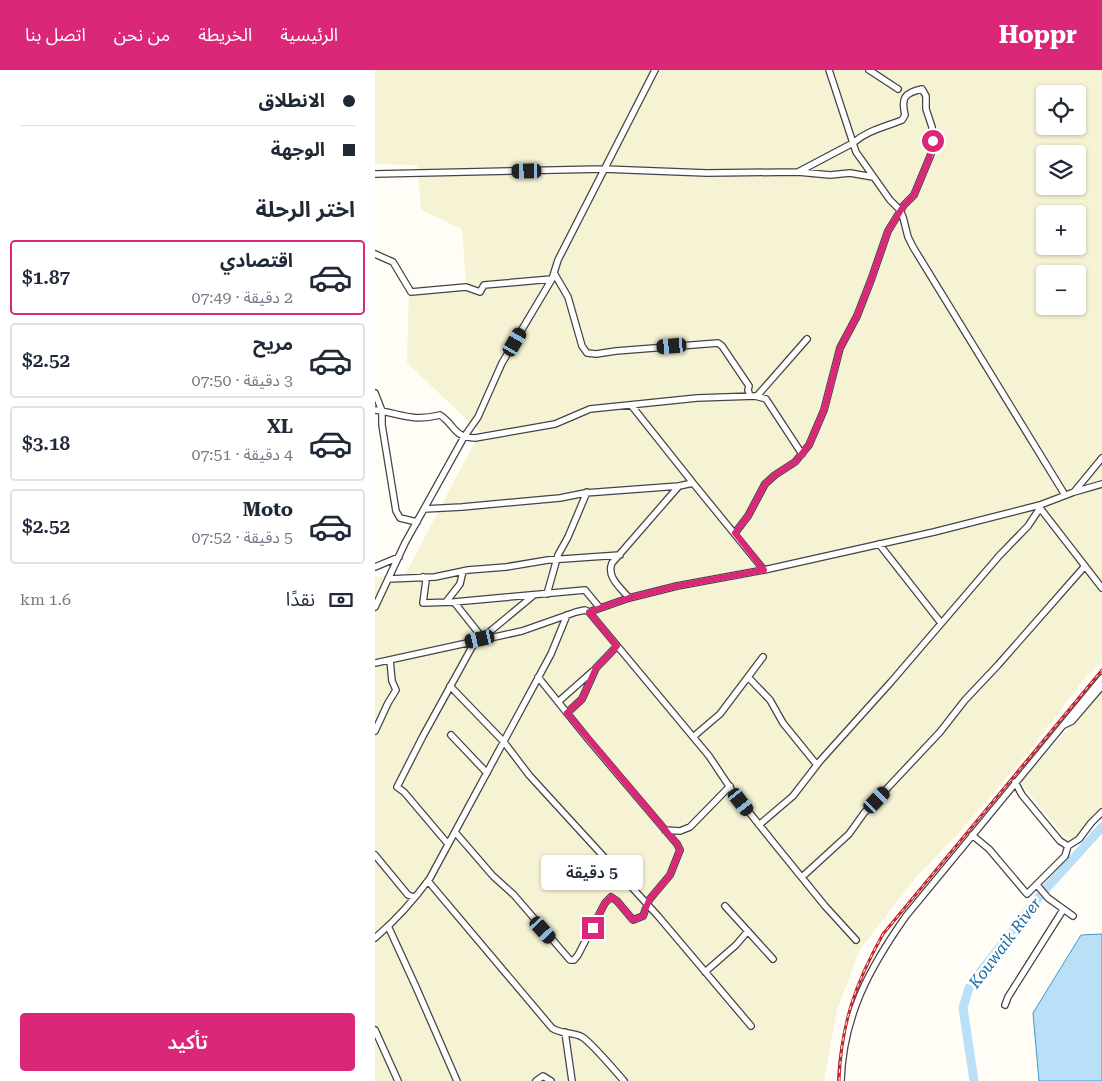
<!DOCTYPE html>
<html lang="ar">
<head>
<meta charset="utf-8">
<style>
  :root { --surface:#fff; --page:#f2f2f3; --text:#1f2937; --muted:#747a83; --line:#e0e1e3; --accent:#db2777 }
  body { margin:0; font-family:"Roboto Serif","Noto Sans Arabic",serif; background:var(--page); color:var(--text); direction:rtl; height:100vh; display:flex; flex-direction:column; font-size:19px; white-space:nowrap }
  * { box-sizing:border-box; margin:0 }
  p { font-size:16px; color:var(--muted) }
  .icon { flex:none; width:28px; height:28px; fill:none; stroke:currentColor; stroke-width:2; stroke-linecap:round; stroke-linejoin:round }
  .map { position:relative; flex:1; overflow:hidden; direction:ltr }
  .sheet { display:flex; flex-direction:column; background:var(--surface); width:375px }
  .sheet>* { flex:none }
  .hud { display:grid; align-content:center; height:110px; padding:0 20px; background:var(--surface) }
  .fabs { position:absolute; left:661px; top:15px; display:grid; gap:10px }
  .fabs a { display:grid; place-items:center; width:50px; height:50px; border-radius:5px; background:var(--surface); box-shadow:0 1px 4px #0004; font-size:25px }
  .end { position:absolute; width:22px; height:22px; margin:-11px; border:6px solid #db2777; background:#fff; box-shadow:0 0 0 2px #fff }
  .from { border-radius:50% }
  .bubble { position:absolute; height:35px; border-radius:5px; background:var(--surface); box-shadow:0 1px 4px #0004; font-size:16px; font-weight:600; line-height:35px; text-align:center; direction:rtl }
  .car { position:absolute; width:15px; height:30px; margin:-15px -8px; border-radius:6px; box-shadow:0 0 4px 1px #0007; background:linear-gradient(#222 24%,#8ab4d8 0 40%,#222 0 76%,#8ab4d8 0 86%,#222 0) }
  .hud b { display:flex; align-items:center; gap:18px; height:48px; font-size:19px }
  .hud b+b { border-top:1px solid var(--line) }
  .hud i { width:12px; height:12px; background:var(--text) }
  ul { padding:0; list-style:none }
  li { display:flex; align-items:center; gap:15px; height:75px; margin:0 10px 8px; padding:0 10px; border:2px solid var(--line); border-radius:5px }
  li div { flex:1 }
  li b { display:block; font-size:19px }
  li em { font-style:normal; font-weight:600 }
  li.selected { border-color:var(--accent) }
  li>.icon { width:45px; height:45px; stroke-width:1.5 }
  h2 { padding:0 20px; font-size:22px; line-height:60px }
  .pay { display:flex; align-items:center; gap:12px; height:55px; padding:0 20px; font-size:19px }
  .pay p { margin-inline-start:auto }
  .action { display:flex; gap:10px; margin-top:auto; padding:10px 20px }
  .action a { flex:1; height:58px; border-radius:5px; background:var(--accent); color:#fff; font-size:20px; font-weight:600; line-height:58px; text-align:center }
  header { display:flex; align-items:center; gap:30px; box-sizing:border-box; height:70px; padding:0 25px; background:var(--accent); color:#fff }
  header strong { font-size:24px }
  nav { display:flex; gap:28px; margin-inline-start:auto; font-size:18px }
  main { display:flex; flex:1; min-height:0 }
  .map>svg:first-child { display:block }
  .farmland { fill:#f6f3d4; fill-rule:evenodd }
  .water { fill:#b9e0f7; stroke:#3f96cf }
  .lines { fill:none; stroke-linecap:round; stroke-linejoin:round }
  .river { stroke:#b9e0f7; stroke-width:9 }
  .street-casing { stroke:#444; stroke-width:8 }
  .street { stroke:#fff; stroke-width:5.5 }
  .rail-casing { stroke:#c4262e; stroke-width:3 }
  .rail { stroke:#fff; stroke-width:1; stroke-dasharray:4; stroke-linecap:butt }
  .route { stroke:#db2777; stroke-width:6 }
  .labels { text-anchor:middle; dominant-baseline:central; stroke-width:5; stroke-linejoin:round; paint-order:stroke }
  .water-label { font-size:16px; font-style:italic; fill:#1768a6; stroke:#fff }
</style>
</head>
<body>
<header>
<strong>Hoppr</strong>
<nav><a>الرئيسية</a><a>الخريطة</a><a>من نحن</a><a>اتصل بنا</a></nav>
</header>
<main>
<div class="map">
<svg width="727" height="1011" viewBox="0 0 727 1011">
  <rect width="100%" height="100%" fill="#fffdf5"/>
  <path class="farmland" d="M0,0h727v592l-17,16 -53,70 -75,87 -39,40 -58,74 -23,61 -13,71h-449v-504l30,-2 75,-143 -73,-69 2,-72 57,-8 -4,-54 -41,-19 -4,-45 -42,-1zM670,24h32v32h-32zM670,84h32v32h-32zM670,144h32v32h-32zM670,204h32v32h-32z
    M727,620v118l-32,35 -50,-60z"/>
  <path class="water" d="M727,864v147h-63l-6,-68 48,-78z"/>
  <g class="lines">
    <path class="river" d="M599,1011l-11,-73 6,-20 16,-22 58,-74 59,-65"/>
    <g class="street-casing">
      <path id="street" d="M494,0l29,19
        M423,102l32,3 20,-2 23,4
        M0,104l228,-5 104,4 91,-1 55,-29 -24,-73
        M0,184l18,8 18,30 55,-5 14,5 4,-7 68,-6
        M179,203l14,24 14,49 5,7 9,1 20,-3 102,-8 4,3 27,40 -1,4 2,6
        M0,323l7,18v14l14,86 4,7 17,4
        M382,326l50,-57
        M256,335l62,78
        M0,340c27,4 38,12 65,5 15,10 13,22 35,23l80,-14 35,-15 107,-11 58,-2 11,3 36,55
        M699,422l28,-34
        M665,435v3l62,80
        M49,439l38,-2 98,-9 25,-5 94,-7
        M360,463l13,-17 17,-32 10,-9 20,-13 14,-17 15,-35 16,-62 17,-32 14,-36 17,-49 16,-26 10,-10 17,-41 2,-13 -1,-14 -6,-18v-13l-4,-7c-18,4 -21,9 -17,26l-3,5c-17,7 -34,10 -49,23l3,9 34,48 10,10 3,7 5,20 5,10 152,248
        M504,474l62,79
        M0,497l24,-10
        M48,507l3,3 -3,23 31,-1 27,34 -1,3 -8,8 -49,89 -26,51 7,5 44,52
        M13,509l47,-2 33,-7 38,-3 42,-7 72,-5
        M172,524l11,-39 10,-18 19,-45
        M254,528c-8,-10 -23,-21 -17,-35l67,-77 14,-3 71,87
        M71,532l14,-18 3,-13
        M79,532l131,-12 14,17
        M0,537l30,-64 59,-106 14,-20 24,-54 50,-84 6,-19 97,-190
        M214,542l120,144 24,36 44,55 48,59 31,34
        M107,568l52,-43
        M0,593l147,-32 54,-19 9,-2 4,2 40,-14 48,-12 87,-16 170,-38 106,-27 34,-13 28,-8
        M373,607l22,23 13,23 34,42
        M75,616l54,56 25,33 129,141 93,110
        M183,632l35,-31
        M192,643l15,-14 14,-31 21,-22
        M689,655l8,-4 30,-35
        M0,661l13,-28 8,-13 -4,-9 -2,-21
        M76,665l36,38
        M318,667l27,-23 43,-57
        M640,712l7,13 38,46 8,5
        M384,755l34,-29 27,-35 71,-79 108,-126 29,-30 12,-18
        M290,760l15,1 10,-4 40,-41
        M80,762l38,44 21,19 56,65h4l4,-5 27,-52 6,-6 6,4 16,19 10,-4 6,-16 21,-25 10,-25 -3,-6 -89,-105 -50,-62
        M597,765l17,14 38,45 38,-38 3,-10 11,-7 12,-16 11,-11
        M0,785l33,40 6,2
        M427,807l47,-43 15,-21 76,-81 25,-32 33,-35 87,-99
        M53,811l124,147c8,6 21,4 30,9 9,5 34,35 42,44
        M662,815l11,13 25,18
        M350,836l48,53
        M13,856l28,61 41,94
        M0,868c21,-18 39,-38 55,-60l121,-224 16,-39
        M330,902l31,-27 12,-14
        M630,935l3,-8 55,-87
        M0,960l23,51
        M190,962l7,49
        M161,1011l7,-5 8,5
        M466,1011c2,-65 29,-114 65,-165l196,-238"/>
    </g>
    <use href="#street" class="street"/>
    <g class="rail-casing">
      <path id="rail" d="M464,1011c2,-57 16,-97 44,-147l219,-264"/>
    </g>
    <use href="#rail" class="rail"/>
  </g>
  <g class="lines">
    <path class="route" d="M218,858l12,-25 6,-6 6,4 16,19 10,-4 6,-16 21,-25 10,-25 -3,-6 -110,-131 15,-14 14,-31 21,-22 -28,-34 40,-14 48,-12 87,-16 -29,-37 13,-17 17,-32 10,-9 20,-13 14,-17 15,-35 16,-62 17,-32 14,-36 17,-49 16,-26 10,-10 15,-36 4,-18"/>
  </g>
  <g class="labels">
    <g class="water-label">
      <text transform="translate(630 873) rotate(-53)">Kouwaik River</text>
    </g>
  </g>
</svg>
<div class="fabs">
<a><svg class="icon" aria-label="locate" viewBox="0 0 24 24"><circle cx="12" cy="12" r="6"/><path d="M12 2v4M12 18v4M2 12h4M18 12h4"/></svg></a>
<a><svg class="icon" aria-label="layers" viewBox="0 0 24 24"><path d="M12 4l9 5-9 5-9-5zM3 14l9 5 9-5"/></svg></a>
<a>+</a>
<a>−</a>
</div>
<i class="end from" style="left:558px;top:71px"></i>
<i class="end" style="left:218px;top:858px"></i>
<div class="bubble" style="left:166px;top:785px;width:102px">5 دقيقة</div>
<i class="car" style="left:152px;top:101px;rotate:269deg"></i>
<i class="car" style="left:140px;top:272px;rotate:30deg"></i>
<i class="car" style="left:297px;top:276px;rotate:265deg"></i>
<i class="car" style="left:105px;top:569px;rotate:257deg"></i>
<i class="car" style="left:502px;top:730px;rotate:44deg"></i>
<i class="car" style="left:366px;top:732px;rotate:142deg"></i>
<i class="car" style="left:168px;top:860px;rotate:138deg"></i>
</div>
<section class="sheet">
<div class="hud">
<b><i class="from"></i>الانطلاق</b>
<b><i></i>الوجهة</b>
</div>
<h2>اختر الرحلة</h2>
<ul>
<li class="selected"><svg class="icon" aria-label="car" viewBox="0 0 24 24"><path d="M5 17H2v-5l4-1 3-4h7l3 4 3 1v5h-3M9 17h6M6 11h13"/><circle cx="7" cy="17" r="2"/><circle cx="17" cy="17" r="2"/></svg><div><b>اقتصادي</b><p>2 دقيقة · 07:49</p></div><em>$1.87</em></li>
<li><svg class="icon" aria-label="car" viewBox="0 0 24 24"><path d="M5 17H2v-5l4-1 3-4h7l3 4 3 1v5h-3M9 17h6M6 11h13"/><circle cx="7" cy="17" r="2"/><circle cx="17" cy="17" r="2"/></svg><div><b>مريح</b><p>3 دقيقة · 07:50</p></div><em>$2.52</em></li>
<li><svg class="icon" aria-label="car" viewBox="0 0 24 24"><path d="M5 17H2v-5l4-1 3-4h7l3 4 3 1v5h-3M9 17h6M6 11h13"/><circle cx="7" cy="17" r="2"/><circle cx="17" cy="17" r="2"/></svg><div><b>XL</b><p>4 دقيقة · 07:51</p></div><em>$3.18</em></li>
<li><svg class="icon" aria-label="car" viewBox="0 0 24 24"><path d="M5 17H2v-5l4-1 3-4h7l3 4 3 1v5h-3M9 17h6M6 11h13"/><circle cx="7" cy="17" r="2"/><circle cx="17" cy="17" r="2"/></svg><div><b>Moto</b><p>5 دقيقة · 07:52</p></div><em>$2.52</em></li>
</ul>
<div class="pay"><svg class="icon" aria-label="cash" viewBox="0 0 24 24"><path d="M3 7h18v10H3z"/><circle cx="12" cy="12" r="2"/></svg>نقدًا<p>1.6 km</p></div>
<div class="action"><a>تأكيد</a></div>
</section>
</main>
</body>
</html>
